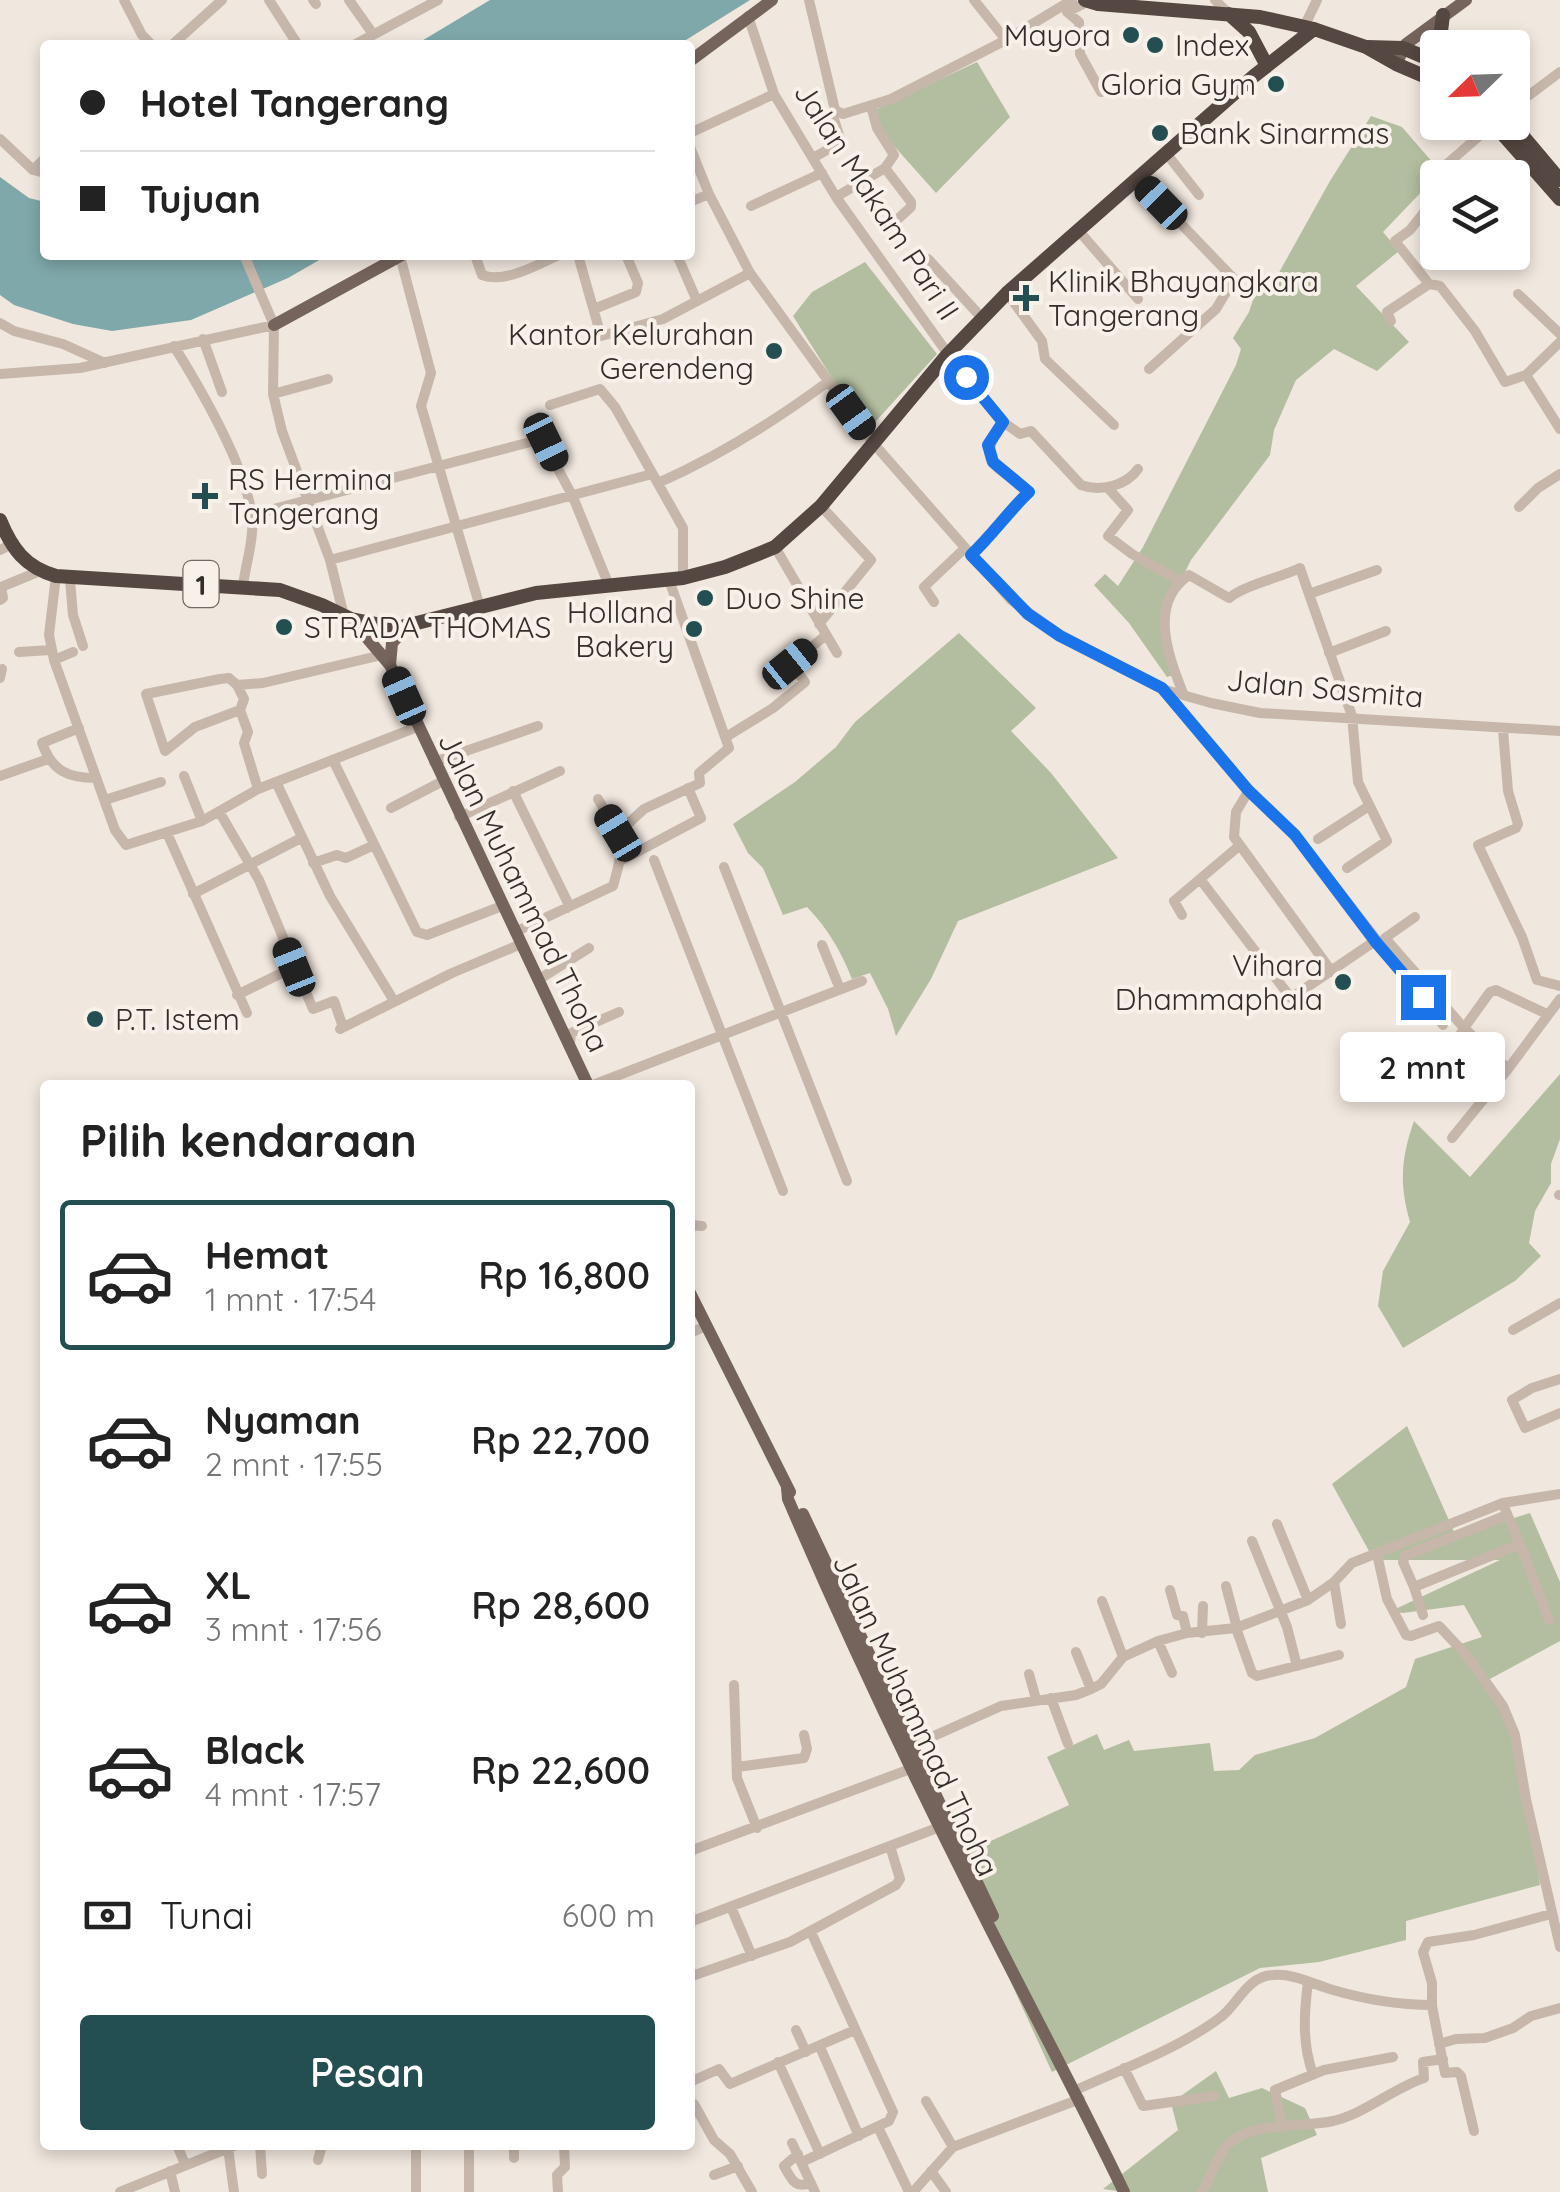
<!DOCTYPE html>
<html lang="id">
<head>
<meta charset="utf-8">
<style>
  :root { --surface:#fff; --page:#f6f6f6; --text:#222; --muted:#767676; --line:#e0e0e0; --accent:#234f52 }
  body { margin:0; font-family:Quicksand,sans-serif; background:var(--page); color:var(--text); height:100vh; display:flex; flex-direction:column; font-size:38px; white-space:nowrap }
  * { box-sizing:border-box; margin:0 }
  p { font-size:32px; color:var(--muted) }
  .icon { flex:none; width:55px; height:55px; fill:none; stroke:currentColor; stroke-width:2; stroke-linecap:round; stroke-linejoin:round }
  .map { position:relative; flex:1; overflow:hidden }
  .drawer { position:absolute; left:40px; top:1080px; width:655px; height:1070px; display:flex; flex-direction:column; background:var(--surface); border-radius:10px; box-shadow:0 5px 15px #0003 }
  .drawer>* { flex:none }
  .hud { position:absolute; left:40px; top:40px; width:655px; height:220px; border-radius:10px; box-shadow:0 5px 15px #0003; display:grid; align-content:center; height:220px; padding:0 40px; background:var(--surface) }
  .needle { width:65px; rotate:247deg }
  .fabs { position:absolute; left:1420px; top:30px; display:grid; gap:20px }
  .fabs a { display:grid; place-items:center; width:110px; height:110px; border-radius:10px; background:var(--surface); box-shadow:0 5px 15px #0003; font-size:50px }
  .end { position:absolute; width:45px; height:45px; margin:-22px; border:12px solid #1a73e8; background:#fff; box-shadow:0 0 0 5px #fff }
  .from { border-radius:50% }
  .bubble { position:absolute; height:70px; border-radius:10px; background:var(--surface); box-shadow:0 5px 15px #0003; font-size:32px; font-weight:600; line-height:70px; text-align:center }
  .car { position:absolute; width:30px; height:60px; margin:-30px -15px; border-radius:12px; box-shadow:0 0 8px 2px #0007; background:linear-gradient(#222 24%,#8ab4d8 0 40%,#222 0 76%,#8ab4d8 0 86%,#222 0) }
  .hud b { display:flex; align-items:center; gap:35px; height:95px; font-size:38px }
  .hud b+b { border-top:2px solid var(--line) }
  .hud i { width:25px; height:25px; background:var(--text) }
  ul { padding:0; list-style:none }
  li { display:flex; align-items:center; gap:30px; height:150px; margin:0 20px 15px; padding:0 20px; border:5px solid transparent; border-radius:10px }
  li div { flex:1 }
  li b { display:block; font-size:38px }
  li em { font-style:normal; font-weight:600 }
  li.active { border-color:var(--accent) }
  li>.icon { width:90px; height:90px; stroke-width:1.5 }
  h2 { padding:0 40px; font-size:45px; line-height:120px }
  .pay { display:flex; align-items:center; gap:25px; height:110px; padding:0 40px; font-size:38px }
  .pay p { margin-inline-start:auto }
  .primary-button { display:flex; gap:20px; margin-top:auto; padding:20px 40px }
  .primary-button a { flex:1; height:115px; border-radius:10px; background:var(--accent); color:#fff; font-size:40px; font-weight:600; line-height:115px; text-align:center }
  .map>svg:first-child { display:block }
  .green { fill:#b3bd9f }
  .water { fill:#7fa8aa }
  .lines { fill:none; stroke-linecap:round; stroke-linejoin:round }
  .minor { stroke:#c7b7ab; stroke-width:10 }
  .major { stroke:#75645c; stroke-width:12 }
  .highway { stroke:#554741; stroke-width:14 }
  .route { stroke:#1a73e8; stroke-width:12 }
  .poi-dot { fill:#234f52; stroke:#f8f1e9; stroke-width:4 }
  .labels { text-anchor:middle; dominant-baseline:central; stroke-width:8; stroke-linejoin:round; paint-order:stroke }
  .shield { fill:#f8f1e9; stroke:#706863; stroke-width:2.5 }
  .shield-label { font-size:28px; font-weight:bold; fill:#352d29 }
  .poi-label { font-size:30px; fill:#352d29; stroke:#f8f1e9; text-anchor:start }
  .street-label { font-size:30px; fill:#352d29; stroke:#f8f1e9 }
</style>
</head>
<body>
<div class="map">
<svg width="1560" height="2192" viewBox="0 0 1560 2192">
  <rect width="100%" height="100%" fill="#f0e7de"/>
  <path class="green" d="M977,62l33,55 -74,76 -58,-65 -1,-19z
    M1371,116l31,11 32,37 -12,14 5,8 -44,46 16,19 -43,35 53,56 -32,29 -43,-22 -38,31 -22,50 -4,25 -79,105 -19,38 -7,30 12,46 -10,3 -38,-54 -35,-38 11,-11 13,12 25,-39 93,-182 5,-16 -8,-11 16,-26 13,-39 14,5 54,-97z
    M865,262l72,92 -71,78 -73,-116 19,-24z
    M959,633l77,75 -25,23 40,42 67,85 -160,63 -27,58 -35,57 -8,-27 -18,-36 -18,6c-11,-28 -24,-50 -45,-72l-24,8 -20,-47 -15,-15 -15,-29 62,-42 41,-35 19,-25z
    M1560,1074v65l-9,25v19l-16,28 -6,32 12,13 -26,25 -112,67 -25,-42 5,-35 27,-49c-11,-38 -9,-64 4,-101l56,56z
    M1407,1426l49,110 74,-23 30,69v59l-72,39 30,49 22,156 -134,36v19l-87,22 -59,6 -208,104 -98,-214 115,-53 -22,-48 50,-23 7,16 25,-10 5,11 76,-8 4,28 25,-1 16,-15 60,-17 91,-51 9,-28 67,-22 -18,-32 -61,8 -12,-2 109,-51h-126l-42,-76z
    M1216,2071l13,27 33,-10 43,20 12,27 -56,23 7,34h-144l-21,-3 75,-59 -7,-27z"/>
  <path class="water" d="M490,0h260l-72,45h-263z
    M0,177l29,21 16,4v53h283l-40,23 -97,42 -79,11 -39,-7 -59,-19 -14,-10z"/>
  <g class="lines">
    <path class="minor" d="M124,0l18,35 10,10
      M269,0l29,45
      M313,0l3,4
      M349,0l24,34
      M809,0l26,110 8,4 48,-15 115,-59 66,-40
      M974,0l32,40
      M1215,0l14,14
      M1089,1l-22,11 12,10 1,32 21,38
      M748,16l26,78 62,103 112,157 55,68 17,12 11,-3 50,54c19,7 45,1 57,-16
      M1304,27l13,-27
      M172,45l50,-45
      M354,45l84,-45
      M1512,108l48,-36
      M690,133l84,-39
      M0,139l33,31 12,3
      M690,147l19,47 41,79 124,171 137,156 50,35 101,54 49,14 49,10 300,18
      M1166,153l33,42
      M813,158l28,-16 -7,-23 1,-9
      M885,168l26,34v5l-12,11
      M33,170l12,-12
      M1432,177l61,-53
      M1137,178l97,101 -18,30 -67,60
      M836,197l49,-29 9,-13 -17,-27 -6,-22
      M690,202l19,-8
      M751,206l71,-33
      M1429,206l-19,24 -15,11 34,43
      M1078,230l60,69
      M244,255l30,70 -1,69 9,37 48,129 14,56
      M475,255l7,20c23,9 56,-11 77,-20
      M578,255l23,81 62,-17 87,-46
      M677,255l20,46
      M400,256l31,117 -10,33 59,201
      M928,259l54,59
      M1007,293l35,48 3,18 69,66
      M1518,294l42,40
      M594,309l42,-17 2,-9 -12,-28
      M1391,321l-4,-9 42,-28 11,2 35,45 30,51 21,-7 34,-33
      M0,323l14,8 49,13 42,19
      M203,339l19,53
      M174,346c26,42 83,137 78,186 -1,18 -7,36 -9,54
      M0,374l80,-6 194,-43
      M1526,375l34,54
      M273,394l55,-15
      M550,405l50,-16 15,18 68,121v50
      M658,483c61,-27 117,-62 171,-102
      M1107,487l21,23 -20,26 24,18 48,27
      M1519,507l19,-19 22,-14
      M251,515l291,-76 31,58 35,86
      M775,547l62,106
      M0,550l10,-5
      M971,555c22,-21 37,-43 58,-64 -33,-27 -55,-26 -26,-69
      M330,560l322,-86
      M56,576l-7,59 5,25 61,170 11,15 76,-24 56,-32 159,-62
      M70,580l3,35 10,31
      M0,600l3,-2 -2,-11 39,-16
      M934,602l-10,-15 41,-39
      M819,624l52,-64 -50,-54
      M19,652l32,-2
      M1329,653l57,-22
      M54,660l19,-8
      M0,678l2,-9
      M237,685l26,-2 119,-28
      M1162,689l87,101 46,45 148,190
      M1183,693c-15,-38 -35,-90 6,-118l40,23c16,-13 50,-20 71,-30l9,26
      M240,710l-45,17 -30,24 -19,-57 74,-15 9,-1 8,7 7,14 -4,11 8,22 -4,11 14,46
      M79,728l-37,15c10,28 26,35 54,35
      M1503,730l5,61 10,33 -2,4 -38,17 44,92 15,43 23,6
      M726,737l47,-29 32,-26 -14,-18 35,-29
      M333,760l84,172 10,3 75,-29
      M434,762l104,-36
      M0,776l48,-17
      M184,776l18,45
      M276,782l54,114 64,105
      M1249,790l-13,22 -2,25 98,135
      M513,791l55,112 -1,5
      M105,800l56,-18
      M391,808l52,-27
      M220,813l39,67 54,129 21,-8 9,26
      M459,817l101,-46
      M167,833l80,180
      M618,833l26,-24 56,-26 -1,-10 30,-25 -60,-168
      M1318,839l51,-33
      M654,860l129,331
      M620,861l81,-43 -13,-30
      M313,863l24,-8 9,3 26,-12
      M724,867l123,314
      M1347,868l40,-27 -29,-59 -6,-66 -43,-122 68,-24
      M1200,879l91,119 84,-57
      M193,894l108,-56
      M1182,915l-8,-14 65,-55
      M1415,917l-30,21 79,90 -24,42
      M515,932l98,-46c14,-47 9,-46 -15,-87
      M822,945l18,44
      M538,980l51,-32
      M237,995l57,-28
      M340,1029l112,-56 69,-29
      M570,1043l1,-10 48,-21
      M1508,1069l52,-70
      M593,1085l269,-104
      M1452,1138l56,-69 -44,-41 26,-36 6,-2 51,24
      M1559,1195h1
      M690,1225l12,1
      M1513,1330l47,-27
      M690,1333l16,-7
      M1560,1379l-28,9 -20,12 13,28 35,-15
      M1505,1509l15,35
      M1507,1515l-102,41 -2,6 11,25 106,-43 29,76
      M1277,1524l31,76
      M1252,1541l35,86 10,39
      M1377,1554l10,45 19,36 5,1 28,-10 29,31 35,49 12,29 11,64 34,148
      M1334,1582l7,42
      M1226,1586l11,42
      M1414,1587l9,28
      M1170,1590l7,25 6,1 4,17
      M1102,1601l21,56
      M1236,1628l16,45 5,3 82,-21
      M1202,1633l1,-27
      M1158,1641l14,32
      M1076,1652l15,37
      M1029,1674l7,25
      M734,1685l3,93 20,50
      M1051,1698l17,46
      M907,1748l94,-42 75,-11 15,-6 10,-5 22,-27 35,-16 29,-8 49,-5 72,-28 26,-18 18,-19 151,-60 57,-9
      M737,1767l67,-9 3,-9 -3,-14
      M690,1851l223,-83
      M731,1907l21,49
      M690,1922l255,-97
      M692,1976l98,-34 106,-57 4,-6 -10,-33
      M1308,1982c-4,31 -6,62 5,92
      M796,2030l10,22
      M1439,2044l17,-5 29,-1 28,-10 18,-12 29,-8
      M820,2047l39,89
      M778,2062l42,92
      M1124,2068l19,38 71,-10
      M690,2082l29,-13 11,15 125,-54
      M1076,2090c48,-22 102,-41 145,-73 17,-13 26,-41 52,-42 20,-2 40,9 60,15 31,9 66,15 99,15
      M926,2101l27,46
      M694,2104l20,36 16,14 22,38
      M878,2127l31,65
      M1282,2127l-7,-37 49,-20 69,-13
      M1474,2131l-13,-55 -4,-4 -12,1 -13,-67v-23l-9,-31 5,-10 46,-7 77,-21
      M792,2143l23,49
      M177,2145l8,19
      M260,2145l2,29
      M514,2145v13
      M565,2145h17
      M228,2148l6,44
      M798,2154l-14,12c8,14 11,23 27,17
      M318,2160l4,-15
      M802,2162l87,-41 4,-9 -82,-180
      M170,2171l5,21
      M931,2171l15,21
      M714,2175l24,-9
      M120,2192l116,-47
      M416,2192v-47
      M469,2192v-47
      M558,2192l-1,-17 8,-8 -1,-22
      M913,2192l40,-45 127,-48
      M1202,2192c9,-14 14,-36 26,-48 26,-23 73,-16 105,-23 33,-8 59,-32 91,-43l-1,-16 20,-3"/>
    <path class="major" d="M690,61l82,-61
      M1396,64l10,-20 60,-44
      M274,325l128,-70
      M351,619l39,46 198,420
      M390,665l2,-22 15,-16
      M690,1293l100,199
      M787,1488l1,11c61,142 128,283 198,421 46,91 94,180 138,272
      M803,1514l190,402"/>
    <path class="highway" d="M1085,0l13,4 162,13 54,12 52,18 30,17 42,18
      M1229,14l20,18 18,34
      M1367,47l36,1 35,15
      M1439,48l4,-33
      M1492,122l68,77
      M1511,122l49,58
      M0,520c12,29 25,47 56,56l224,14 42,15 29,14 46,9 139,-35 147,-15 42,-11 38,-15 12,-5 46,-41 127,-152 59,-61 247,-217 60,-47"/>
  </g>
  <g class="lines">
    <path class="route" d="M966,377l37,45 -15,23 5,17 36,30c-21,20 -36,42 -58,63l57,59 32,22 102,52 86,102 47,45 80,106 48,56"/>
  </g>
  <g class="poi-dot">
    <circle cx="1131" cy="35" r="10"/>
    <circle cx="1155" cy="45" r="10"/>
    <circle cx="1276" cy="84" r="10"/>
    <circle cx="1160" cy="133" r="10"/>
    <path d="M1021 283h10v10h10v10h-10v10h-10v-10h-10v-10h10z"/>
    <circle cx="774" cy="351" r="10"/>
    <path d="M200 481h10v10h10v10h-10v10h-10v-10h-10v-10h10z"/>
    <circle cx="705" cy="598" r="10"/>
    <circle cx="284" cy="627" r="10"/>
    <circle cx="694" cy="629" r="10"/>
    <circle cx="1343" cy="982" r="10"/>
    <circle cx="95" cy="1019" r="10"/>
  </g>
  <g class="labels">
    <rect class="shield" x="183.5" y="561" width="35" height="46" rx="8"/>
    <g class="shield-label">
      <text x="201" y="584">1</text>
    </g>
    <g class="poi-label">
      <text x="1111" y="35" text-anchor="end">Mayora</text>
      <text x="1175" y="45">Index</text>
      <text x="1256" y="84" text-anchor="end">Gloria Gym</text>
      <text x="1180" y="133">Bank Sinarmas</text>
      <text x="1048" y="281">Klinik Bhayangkara<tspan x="1048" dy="34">Tangerang</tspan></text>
      <text x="754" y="334" text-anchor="end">Kantor Kelurahan<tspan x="754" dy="34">Gerendeng</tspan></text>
      <text x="228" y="479">RS Hermina<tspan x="228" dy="34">Tangerang</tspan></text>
      <text x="725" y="598">Duo Shine</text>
      <text x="674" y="612" text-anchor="end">Holland<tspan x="674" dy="34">Bakery</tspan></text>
      <text x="304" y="627">STRADA THOMAS</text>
      <text x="1323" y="965" text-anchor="end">Vihara<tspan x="1323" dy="34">Dhammaphala</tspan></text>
      <text x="115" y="1019">P.T. Istem</text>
    </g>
    <g class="street-label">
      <text transform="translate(877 201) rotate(57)">Jalan Makam Pari II</text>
      <text transform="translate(1325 688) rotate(5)">Jalan Sasmita</text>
      <text transform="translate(524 892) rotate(64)">Jalan Muhammad Thoha</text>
      <text transform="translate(916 1715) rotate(65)">Jalan Muhammad Thoha</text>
    </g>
  </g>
</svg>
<div class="fabs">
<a><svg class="needle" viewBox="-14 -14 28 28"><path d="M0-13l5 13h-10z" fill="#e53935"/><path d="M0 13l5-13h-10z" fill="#767676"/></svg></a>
<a><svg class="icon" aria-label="layers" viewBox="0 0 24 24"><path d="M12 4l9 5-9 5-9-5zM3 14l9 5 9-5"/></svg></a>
</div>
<i class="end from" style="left:966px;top:377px"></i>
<i class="end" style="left:1423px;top:997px"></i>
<div class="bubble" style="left:1340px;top:1032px;width:165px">2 mnt</div>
<i class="car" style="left:1161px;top:203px;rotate:316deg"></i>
<i class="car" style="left:851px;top:412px;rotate:144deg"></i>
<i class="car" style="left:546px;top:442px;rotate:154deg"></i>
<i class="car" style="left:790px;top:664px;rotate:51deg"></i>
<i class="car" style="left:404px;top:696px;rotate:336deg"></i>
<i class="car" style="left:618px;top:833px;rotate:329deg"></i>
<i class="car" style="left:294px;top:967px;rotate:338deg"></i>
<div class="hud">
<b><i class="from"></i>Hotel Tangerang</b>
<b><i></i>Tujuan</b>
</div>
<section class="drawer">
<h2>Pilih kendaraan</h2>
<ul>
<li class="active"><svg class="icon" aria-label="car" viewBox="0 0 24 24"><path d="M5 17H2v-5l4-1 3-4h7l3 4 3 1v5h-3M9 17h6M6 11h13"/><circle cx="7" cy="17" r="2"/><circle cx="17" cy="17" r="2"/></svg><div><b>Hemat</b><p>1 mnt · 17:54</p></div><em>Rp 16,800</em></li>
<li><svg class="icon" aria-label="car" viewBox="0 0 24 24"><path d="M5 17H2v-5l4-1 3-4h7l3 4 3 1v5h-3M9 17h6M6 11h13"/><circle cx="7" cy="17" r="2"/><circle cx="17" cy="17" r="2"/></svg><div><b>Nyaman</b><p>2 mnt · 17:55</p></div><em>Rp 22,700</em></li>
<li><svg class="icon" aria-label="car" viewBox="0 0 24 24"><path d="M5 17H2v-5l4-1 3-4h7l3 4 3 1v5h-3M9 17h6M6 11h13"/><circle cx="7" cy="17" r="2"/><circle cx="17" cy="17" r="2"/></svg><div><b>XL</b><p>3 mnt · 17:56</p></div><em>Rp 28,600</em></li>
<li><svg class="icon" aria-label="car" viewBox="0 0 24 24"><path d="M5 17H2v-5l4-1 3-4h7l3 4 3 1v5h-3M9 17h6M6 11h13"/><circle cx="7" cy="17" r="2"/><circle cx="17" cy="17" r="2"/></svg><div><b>Black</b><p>4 mnt · 17:57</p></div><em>Rp 22,600</em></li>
</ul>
<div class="pay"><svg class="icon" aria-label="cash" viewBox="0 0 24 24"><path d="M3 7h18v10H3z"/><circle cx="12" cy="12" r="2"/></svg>Tunai<p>600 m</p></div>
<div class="primary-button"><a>Pesan</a></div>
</section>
</div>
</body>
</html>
